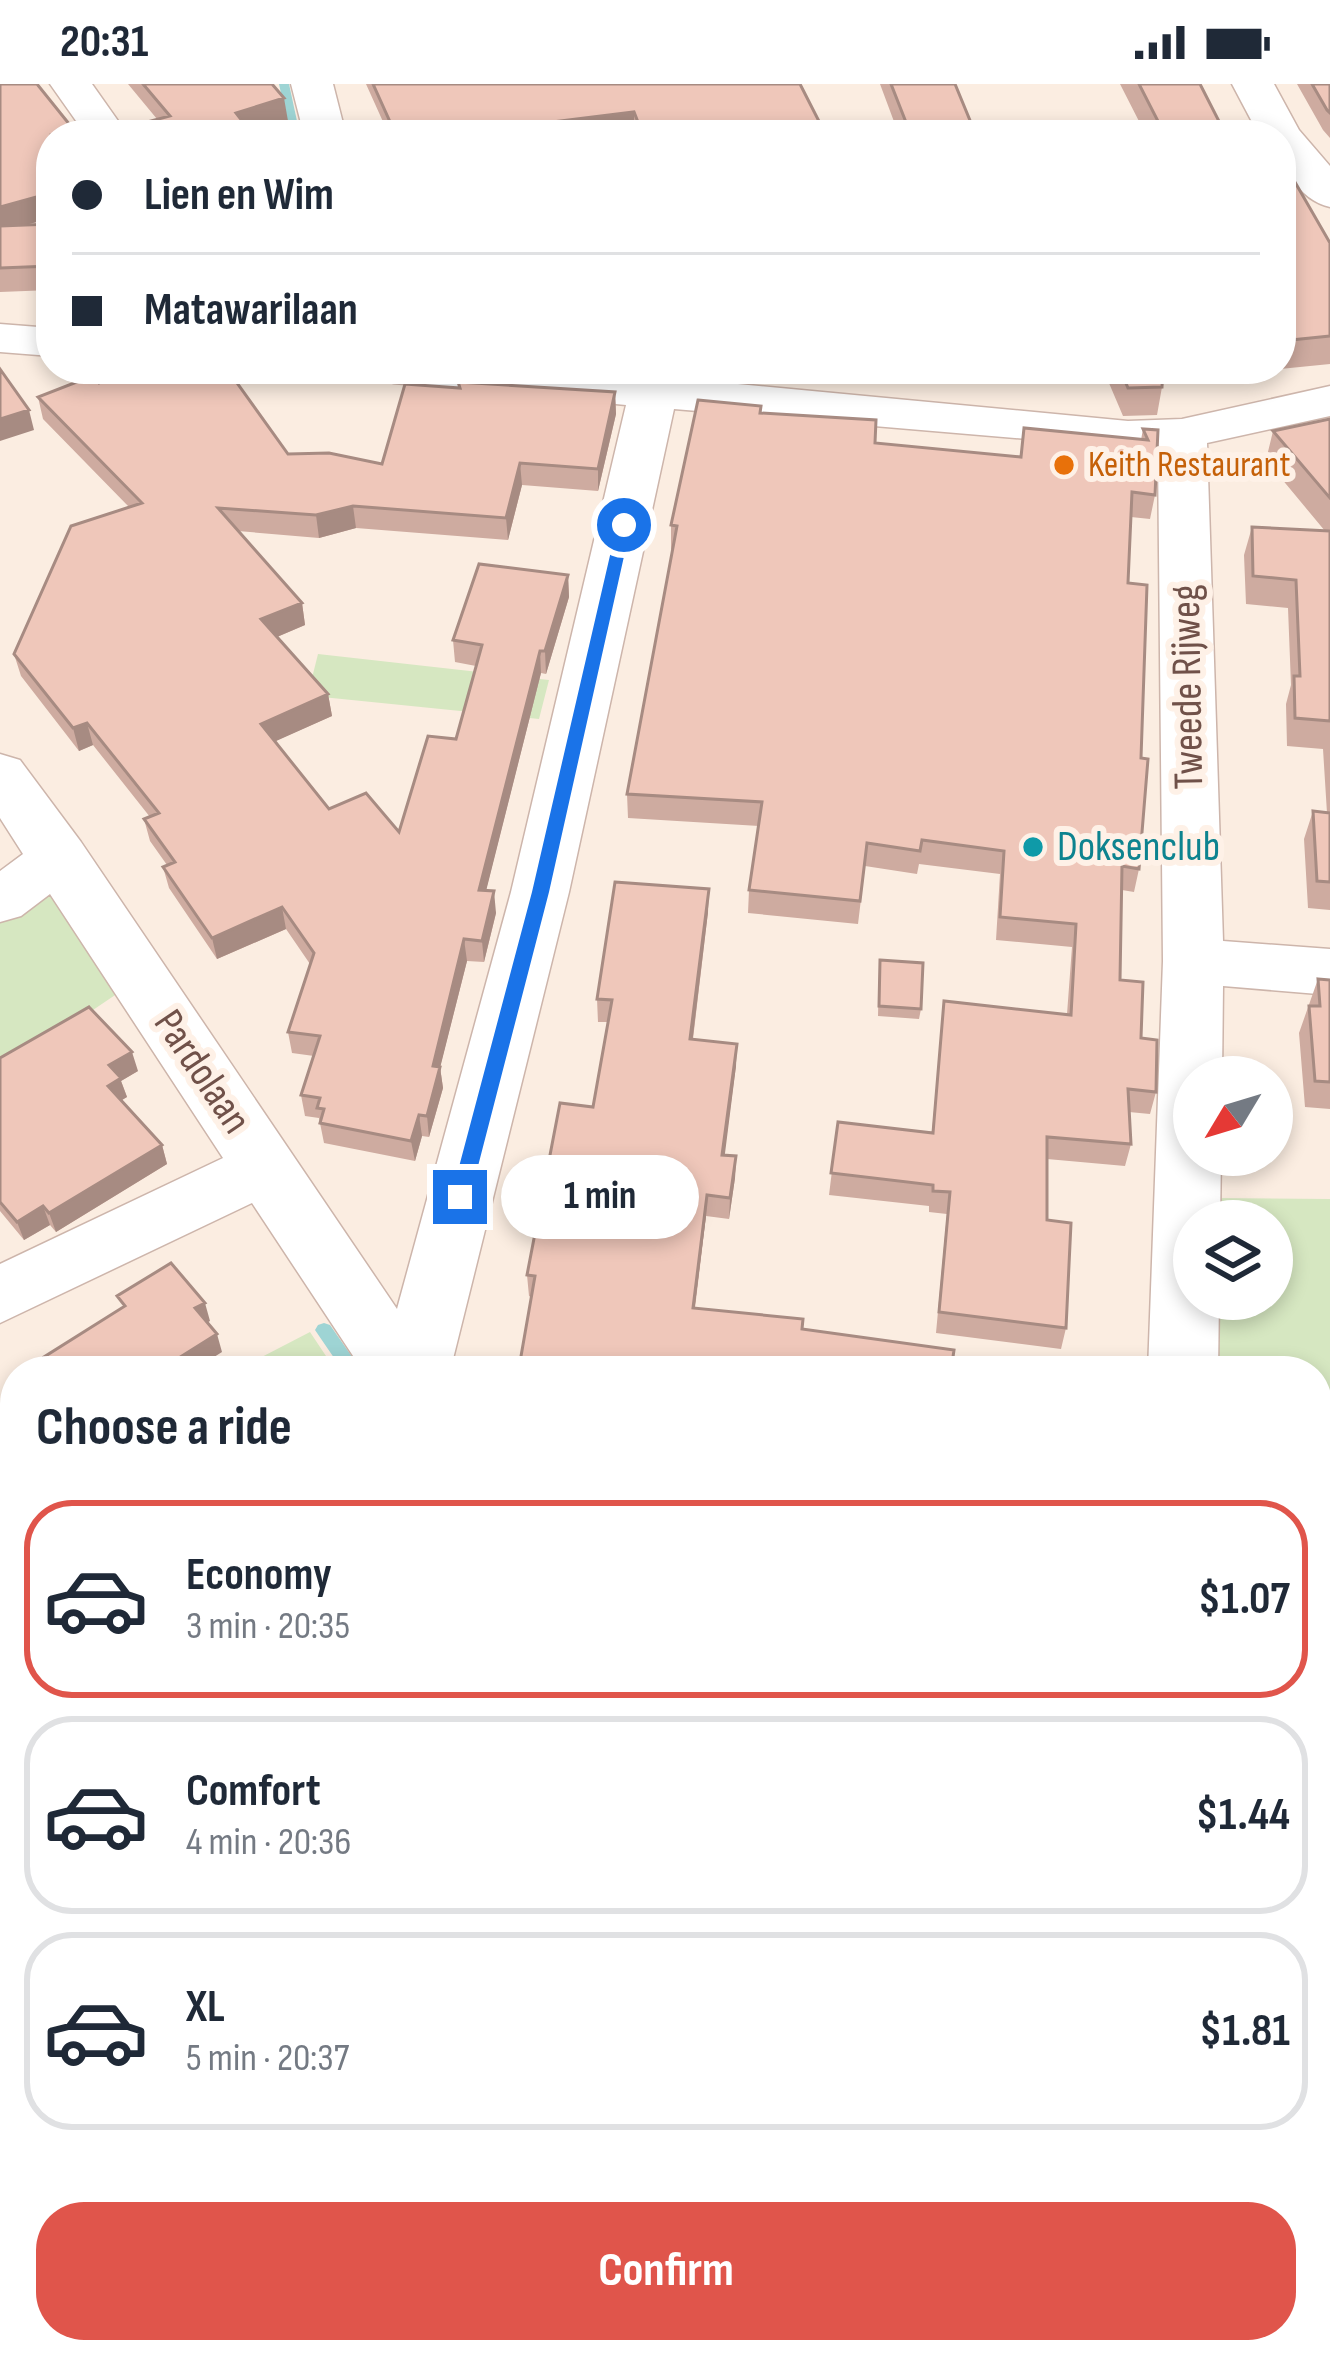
<!DOCTYPE html>
<html lang="en">
<head>
<meta charset="utf-8">
<style>
  :root { --surface:#fff; --page:#f6f6f7; --text:#1f2937; --muted:#747a83; --line:#e0e1e3; --accent:#e0554b }
  body { margin:0; font-family:"Sofia Sans Condensed",sans-serif; background:var(--page); color:var(--text); height:100vh; display:flex; flex-direction:column; font-size:45px; white-space:nowrap }
  * { box-sizing:border-box; margin:0 }
  p { font-size:39px; color:var(--muted) }
  .icon { flex:none; width:66px; height:66px; fill:none; stroke:currentColor; stroke-width:2; stroke-linecap:round; stroke-linejoin:round }
  .map { position:relative; flex:1; overflow:hidden }
  .sheet { position:absolute; left:0px; top:1272px; width:1332px; height:1008px; display:flex; flex-direction:column; background:var(--surface); border-radius:48px 48px 0 0; box-shadow:0 6px 18px #0003 }
  .sheet>* { flex:none }
  .hud { position:absolute; left:36px; top:36px; width:1260px; height:264px; border-radius:48px; box-shadow:0 6px 18px #0003; display:grid; align-content:center; height:264px; padding:0 36px; background:var(--surface) }
  .needle { width:78px; rotate:232deg }
  .tools { position:absolute; left:1173px; top:972px; display:grid; gap:24px }
  .tools a { display:grid; place-items:center; width:120px; height:120px; border-radius:50%; background:var(--surface); box-shadow:0 6px 18px #0003; font-size:60px }
  .end { position:absolute; width:54px; height:54px; margin:-27px; border:15px solid #1a73e8; background:#fff; box-shadow:0 0 0 6px #fff }
  .from { border-radius:50% }
  .bubble { position:absolute; height:84px; border-radius:42px; background:var(--surface); box-shadow:0 6px 18px #0003; font-size:39px; font-weight:700; line-height:84px; text-align:center }
  .hud b { display:flex; align-items:center; gap:42px; height:114px; font-size:45px }
  .hud b+b { border-top:3px solid var(--line) }
  .hud i { width:30px; height:30px; background:var(--text) }
  ul { padding:0; list-style:none }
  li { display:flex; align-items:center; gap:36px; height:198px; margin:0 24px 18px; padding:0 12px; border:6px solid var(--line); border-radius:48px }
  li div { flex:1 }
  li b { display:block; font-size:45px }
  li em { font-style:normal; font-weight:700 }
  li.active { border-color:var(--accent) }
  li>.icon { width:108px; height:108px; stroke-width:1.5 }
  h2 { padding:0 36px; font-size:54px; line-height:144px }
  .button { display:flex; gap:24px; margin-top:auto; padding:24px 36px }
  .button a { flex:1; height:138px; border-radius:48px; background:var(--accent); color:#fff; font-size:48px; font-weight:700; line-height:138px; text-align:center }
  .status { display:flex; justify-content:space-between; align-items:center; height:84px; padding:0 60px; background:var(--surface); direction:ltr }
  .status svg { height:33px; fill:currentColor }
  .map>svg:first-child { display:block }
  .green { fill:#d6e7c1 }
  .lines { fill:none; stroke-linecap:round; stroke-linejoin:round }
  .stream { fill:#9ed4d4; fill-rule:evenodd }
  .minor-casing { stroke:#cdb5ab; stroke-width:3 }
  .minor { fill:#fff; fill-rule:evenodd }
  .wall { fill:#ceaba0 }
  .shaded-wall { fill:#a78b82 }
  .building { fill:#efc7ba; stroke:#a78b82; stroke-width:3 }
  .route { fill:#1a73e8 }
  .food-dot { fill:#e8710a; stroke:#fef1e7; stroke-width:4.5 }
  .culture-dot { fill:#0f9aa8; stroke:#fef1e7; stroke-width:4.5 }
  .labels { text-anchor:middle; dominant-baseline:central; stroke-width:12; stroke-linejoin:round; paint-order:stroke }
  .far-food-label { font-size:36px; fill:#c56008; stroke:#fef1e7; text-anchor:start }
  .street-label { font-size:42px; fill:#705149; stroke:#fef1e7 }
  .culture-label { font-size:42px; fill:#0d838f; stroke:#fef1e7; text-anchor:start }
</style>
</head>
<body>
<div class="status"><b>20:31</b><svg viewBox="0 0 49 12"><path d="M0 12V9h3v3zM5 12V6h3v6zM10 12V3h3v9zM15 12V0h3v12zM26 1h20v11H26zM47 4h2v5h-2z"/></svg></div>
<div class="map">
<svg width="1330" height="2280" viewBox="0 0 1330 2280">
  <rect width="100%" height="100%" fill="#fbede1"/>
  <path class="green" d="M318,570l231,26 -10,39 -217,-22 -12,-11z
    M52,800l72,105 -124,84v-161z
    M1209,1114l121,1v319l-13,-11v-136h-109v-72h64v-78h-63z
    M310,1248l26,39h-101z
    M15,1400v262l-15,8v-262z"/>
  <g class="lines">
    <path class="stream" d="M279,0h10l11,51h-10z
      M324,1239l6,2 32,46h-19l-28,-41 3,-5z"/>
    <g class="minor-casing">
      <path id="minor" d="M50,0h42l36,51h-42z
        M291,0h42l13,51h-42z
        M1232,0h42l25,46 31,36v41c-33,-8 -49,-41 -49,-72h-22z
        M0,240l51,4v28l-51,-4z
        M370,285l284,7 474,45 54,-2 148,-33v30l-123,27 16,498 107,8v46l-107,-9 -1,91h-28v78h27l-1,66h-26v78h25l-1,72h-70l15,-410 -5,-511 -484,-41 -105,483 -119,479h-87l-111,-168 -252,120v-59l223,-106 -173,-264 -29,22 -21,6v-51l23,-17 -23,-36v-64l20,6 61,82 316,467 114,-417 115,-487 -232,-22 -17,-4z
        M1317,1415l13,5v69l-13,-4z
        M1317,1488l13,5v69l-13,-5z
        M15,2099v91l-15,6v-90z
        M1018,2265h94l6,15h-94z
        M1125,2265h90v15h-90z"/>
    </g>
    <use href="#minor" class="minor"/>
  </g>
  <path class="wall" d="M0,0l51,51v83l-25,7 25,-1v66l-51,2z
    M128,0h144l16,37 -40,13 -91,-15z
    M366,0h434l26,51h-191l-1,-2 -16,2h-229z
    M880,0h75l21,51h-77z
    M1120,0h80l26,51h-80z
    M1297,0h33v54l-7,-8z
    M1281,86l49,73v121l-132,13 -7,-8h90z
    M1103,285h60l-1,18 -5,28 -34,1z
    M458,298l157,10 1,22 -18,77 -76,-6 -14,55 -152,-12 -37,10 -81,-7 64,72 3,22 -28,12 51,57 4,22 -57,25 54,68 70,23 57,-93 20,-73 -21,-4 -2,-22 115,-65 1,22 -23,77 -5,-1 -55,217 10,23 -12,49 -17,-1 -27,106 3,21 -14,49 -7,-1 -7,25 -91,-18 -5,-25 -14,-2 -4,-21 13,-39 -22,-3 -4,-21 22,-68 -24,-35 -69,30 -48,-71 -6,-21 4,-2 -17,-24 -6,-22 6,-2 -57,-72 -14,6 -58,-75 -7,-22 115,-147 -86,-88 -5,-22 61,-14 189,71 94,10 77,-76z
    M761,329l114,30 145,14 121,-17 2,-11 15,1 -3,65 -5,24 -19,-2 -3,66 11,286 -5,23 -12,-2 -2,90 21,58 15,54 -6,22 -21,-2 2,32 -6,22 -78,-7v61l19,108 -5,21 -125,-16 11,-119 -18,-2v-6l-100,-11 9,-73 94,10 12,-131 123,13 5,-67 -76,-7 4,-66 -81,-10 -2,10 -52,-8 -7,58 -110,-11 1,-23 10,-64 -131,-8 -1,-24 46,-245h-2v-24z
    M1330,335v491l-22,-2 -4,-69 9,-28 14,2 -4,-64 -36,-3 -1,-42 5,-19 -3,-77 -42,-4 -2,-49 8,-28 73,4 -59,-71 7,-29z
    M708,828l-15,127 43,27 -12,89 12,1 -1,22 -6,41 -23,-3 -11,92 107,21 149,42h-430l-1,-9 11,-65 -2,-1 -2,-21 66,-168 15,-85h-10l-1,-23z
    M879,887l42,38 -2,10 -41,-3z
    M1318,895l12,1v129l-25,-2 -6,-74z
    M0,974l138,13 -17,10 6,16 -6,3 41,45 5,19 -111,68 -6,-7 -26,15 -24,-29z
    M1330,1613v203l-3,3 3,-2v154l-13,-23v-325z"/>
  <path class="shaded-wall" d="M284,14l4,23 -39,14h-14l1,-22z
    M634,28v21l-16,2h-81l-1,-11z
    M51,109v25l-51,14v-25z
    M615,308l1,22 -18,77v-22z
    M29,326l5,20 -34,11v-22z
    M520,379l2,22 -14,55 -2,-22z
    M353,422l3,22 -37,10 -3,-23z
    M568,491l1,22 -23,77 -1,-23z
    M302,519l3,22 -40,17 -4,-23z
    M540,567l1,22 -60,238 -2,-21z
    M328,610l4,22 -67,30 -4,-22z
    M87,639l6,22 -14,6 -6,-23z
    M709,805l-1,23 -18,149v-22z
    M494,807l2,22 -12,49 -2,-21z
    M282,823l4,22 -69,30 -5,-21z
    M464,855l3,22 -28,111 1,-5 3,21 -14,49 -2,-21 6,-50z
    M737,960l-1,22 -14,111v-22z
    M132,968l6,19 -17,10 6,16 -13,8 -6,-19 1,-21z
    M419,1031l3,21 -7,25 -4,-20z
    M162,1061l5,19 -111,68 -7,-19z
    M736,1072l-1,22 -6,41 1,-21z
    M707,1111l-1,21 -14,113 1,-21z
    M43,1122l7,19 -26,15 -7,-18z
    M205,1219l5,18 -9,5 -6,-18z
    M217,1250l5,18 -30,19h-34z
    M0,1375l7,14 -7,4z
    M15,1896v23l-15,10v-22z
    M0,1934l15,32v10l-15,-32z
    M15,2005v20l-15,9v-20z"/>
  <path class="building" d="M0,0h37l41,51h-27v58l-51,14z
    M143,0h129l12,14 -48,15 11,14 -13,3 4,5h-140l72,-19z
    M373,0h427l26,51h-183l-9,-23 -98,12 4,11h-144z
    M891,0h64l21,51h-65z
    M1139,0h61l26,51h-61z
    M1312,0h18v29l-3,-3z
    M1281,86h7l42,73v93l-49,5z
    M51,140v42l-51,2v-42z
    M0,285l29,41 -29,9z
    M127,285h100l61,85 41,-1 53,11 23,-80 55,4 -2,-6 157,10 -17,77 -78,-6 -14,55 -153,-12 -37,9 -98,-7 84,95 -41,16 67,75 -67,30 68,85 37,-16 33,39 29,-96 28,3 26,-94 -29,-5 26,-76 89,11 -23,76h-5l-61,239 15,1 -12,50 -18,-2 -31,127 7,1 -13,49 -8,-1 -8,26 -91,-18 4,-14 -7,-1 3,-10 -19,-3 19,-59 -32,-4 26,-79 -32,-46 -70,31 -49,-71 12,-5 -31,-43 15,-6 -72,-90 -14,5 -59,-74 57,-128 71,-23 -104,-106 54,-21 7,7z
    M1120,285h43l-1,18 -34,1z
    M698,316l63,6 -1,7 116,7 -1,23 146,14 3,-29 124,12 -5,-11 15,1 -3,65 -23,-3 -4,91 19,2 -6,173 7,1 -9,110 -17,-3 -2,114 23,2 -2,56 16,2 -1,52 -28,-3 3,55 -84,-7v83l24,3 -5,105 -127,-16 11,-120 -17,-1v-6l-102,-12 7,-51 95,11 11,-132 127,14 5,-91 -76,-7 4,-66 -82,-11 -2,11 -53,-8 -7,58 -111,-11 13,-88 -135,-8 50,-268 -6,-1z
    M1330,335v79l-57,-67z
    M1252,443l78,4v190l-35,-3 -1,-42h6l-4,-96 -43,-4z
    M1313,727l17,2v69l-13,-1z
    M615,798l94,7 -19,150 47,5 -15,111 14,1 -6,42 -23,-3 -14,113 110,11 -1,10 152,21 -3,21h-404l2,-6 -29,-3 15,-86 -8,-1 33,-172 33,4 19,-107 -15,-1z
    M880,876l43,3 -2,46 -42,-3z
    M1318,895l12,1v102l-15,-1 -6,-75h11z
    M89,923l43,45 -23,13 12,13 -13,8 54,59 -113,68 -6,-7 -26,16 -17,-20v-144z
    M171,1179l34,40 -10,5 22,26 -59,37h-103l-11,-14 81,-51 -8,-10z
    M1330,1613v197l-13,12v-72l10,-4 -10,-10v-89l6,-4 -6,-6v-14z
    M15,1670v226l-15,11v-229z
    M1330,1817v126l-4,-7 -9,4v-117z
    M0,1944l15,32v29l-15,9z
    M32,2265h340l7,15h-341z
    M455,2265h17l7,15h-49z
    M528,2265h283l10,15h-316z"/>
  <path class="route" d="M618,437l13,4 -82,367 -79,305 -10,7 -9,-7 81,-305z"/>
  <circle class="food-dot" cx="1064" cy="381" r="12"/>
  <circle class="culture-dot" cx="1033" cy="763" r="12"/>
  <g class="labels">
    <g class="far-food-label">
      <text x="1088" y="381">Keith Restaurant</text>
    </g>
    <g class="street-label">
      <text transform="translate(1188 603) rotate(-91)">Tweede Rijweg</text>
      <text transform="translate(202 988) rotate(56)">Pardolaan</text>
    </g>
    <g class="culture-label">
      <text x="1057" y="763">Doksenclub</text>
    </g>
  </g>
</svg>
<div class="tools">
<a><svg class="needle" viewBox="-14 -14 28 28"><path d="M0-13l5 13h-10z" fill="#e53935"/><path d="M0 13l5-13h-10z" fill="#747a83"/></svg></a>
<a><svg class="icon" aria-label="layers" viewBox="0 0 24 24"><path d="M12 4l9 5-9 5-9-5zM3 14l9 5 9-5"/></svg></a>
</div>
<i class="end from" style="left:624px;top:441px"></i>
<i class="end" style="left:460px;top:1113px"></i>
<div class="bubble" style="left:501px;top:1071px;width:198px">1 min</div>
<div class="hud">
<b><i class="from"></i>Lien en Wim</b>
<b><i></i>Matawarilaan</b>
</div>
<section class="sheet">
<h2>Choose a ride</h2>
<ul>
<li class="active"><svg class="icon" aria-label="car" viewBox="0 0 24 24"><path d="M5 17H2v-5l4-1 3-4h7l3 4 3 1v5h-3M9 17h6M6 11h13"/><circle cx="7" cy="17" r="2"/><circle cx="17" cy="17" r="2"/></svg><div><b>Economy</b><p>3 min · 20:35</p></div><em>$1.07</em></li>
<li><svg class="icon" aria-label="car" viewBox="0 0 24 24"><path d="M5 17H2v-5l4-1 3-4h7l3 4 3 1v5h-3M9 17h6M6 11h13"/><circle cx="7" cy="17" r="2"/><circle cx="17" cy="17" r="2"/></svg><div><b>Comfort</b><p>4 min · 20:36</p></div><em>$1.44</em></li>
<li><svg class="icon" aria-label="car" viewBox="0 0 24 24"><path d="M5 17H2v-5l4-1 3-4h7l3 4 3 1v5h-3M9 17h6M6 11h13"/><circle cx="7" cy="17" r="2"/><circle cx="17" cy="17" r="2"/></svg><div><b>XL</b><p>5 min · 20:37</p></div><em>$1.81</em></li>
</ul>
<div class="button"><a>Confirm</a></div>
</section>
</div>
</body>
</html>
